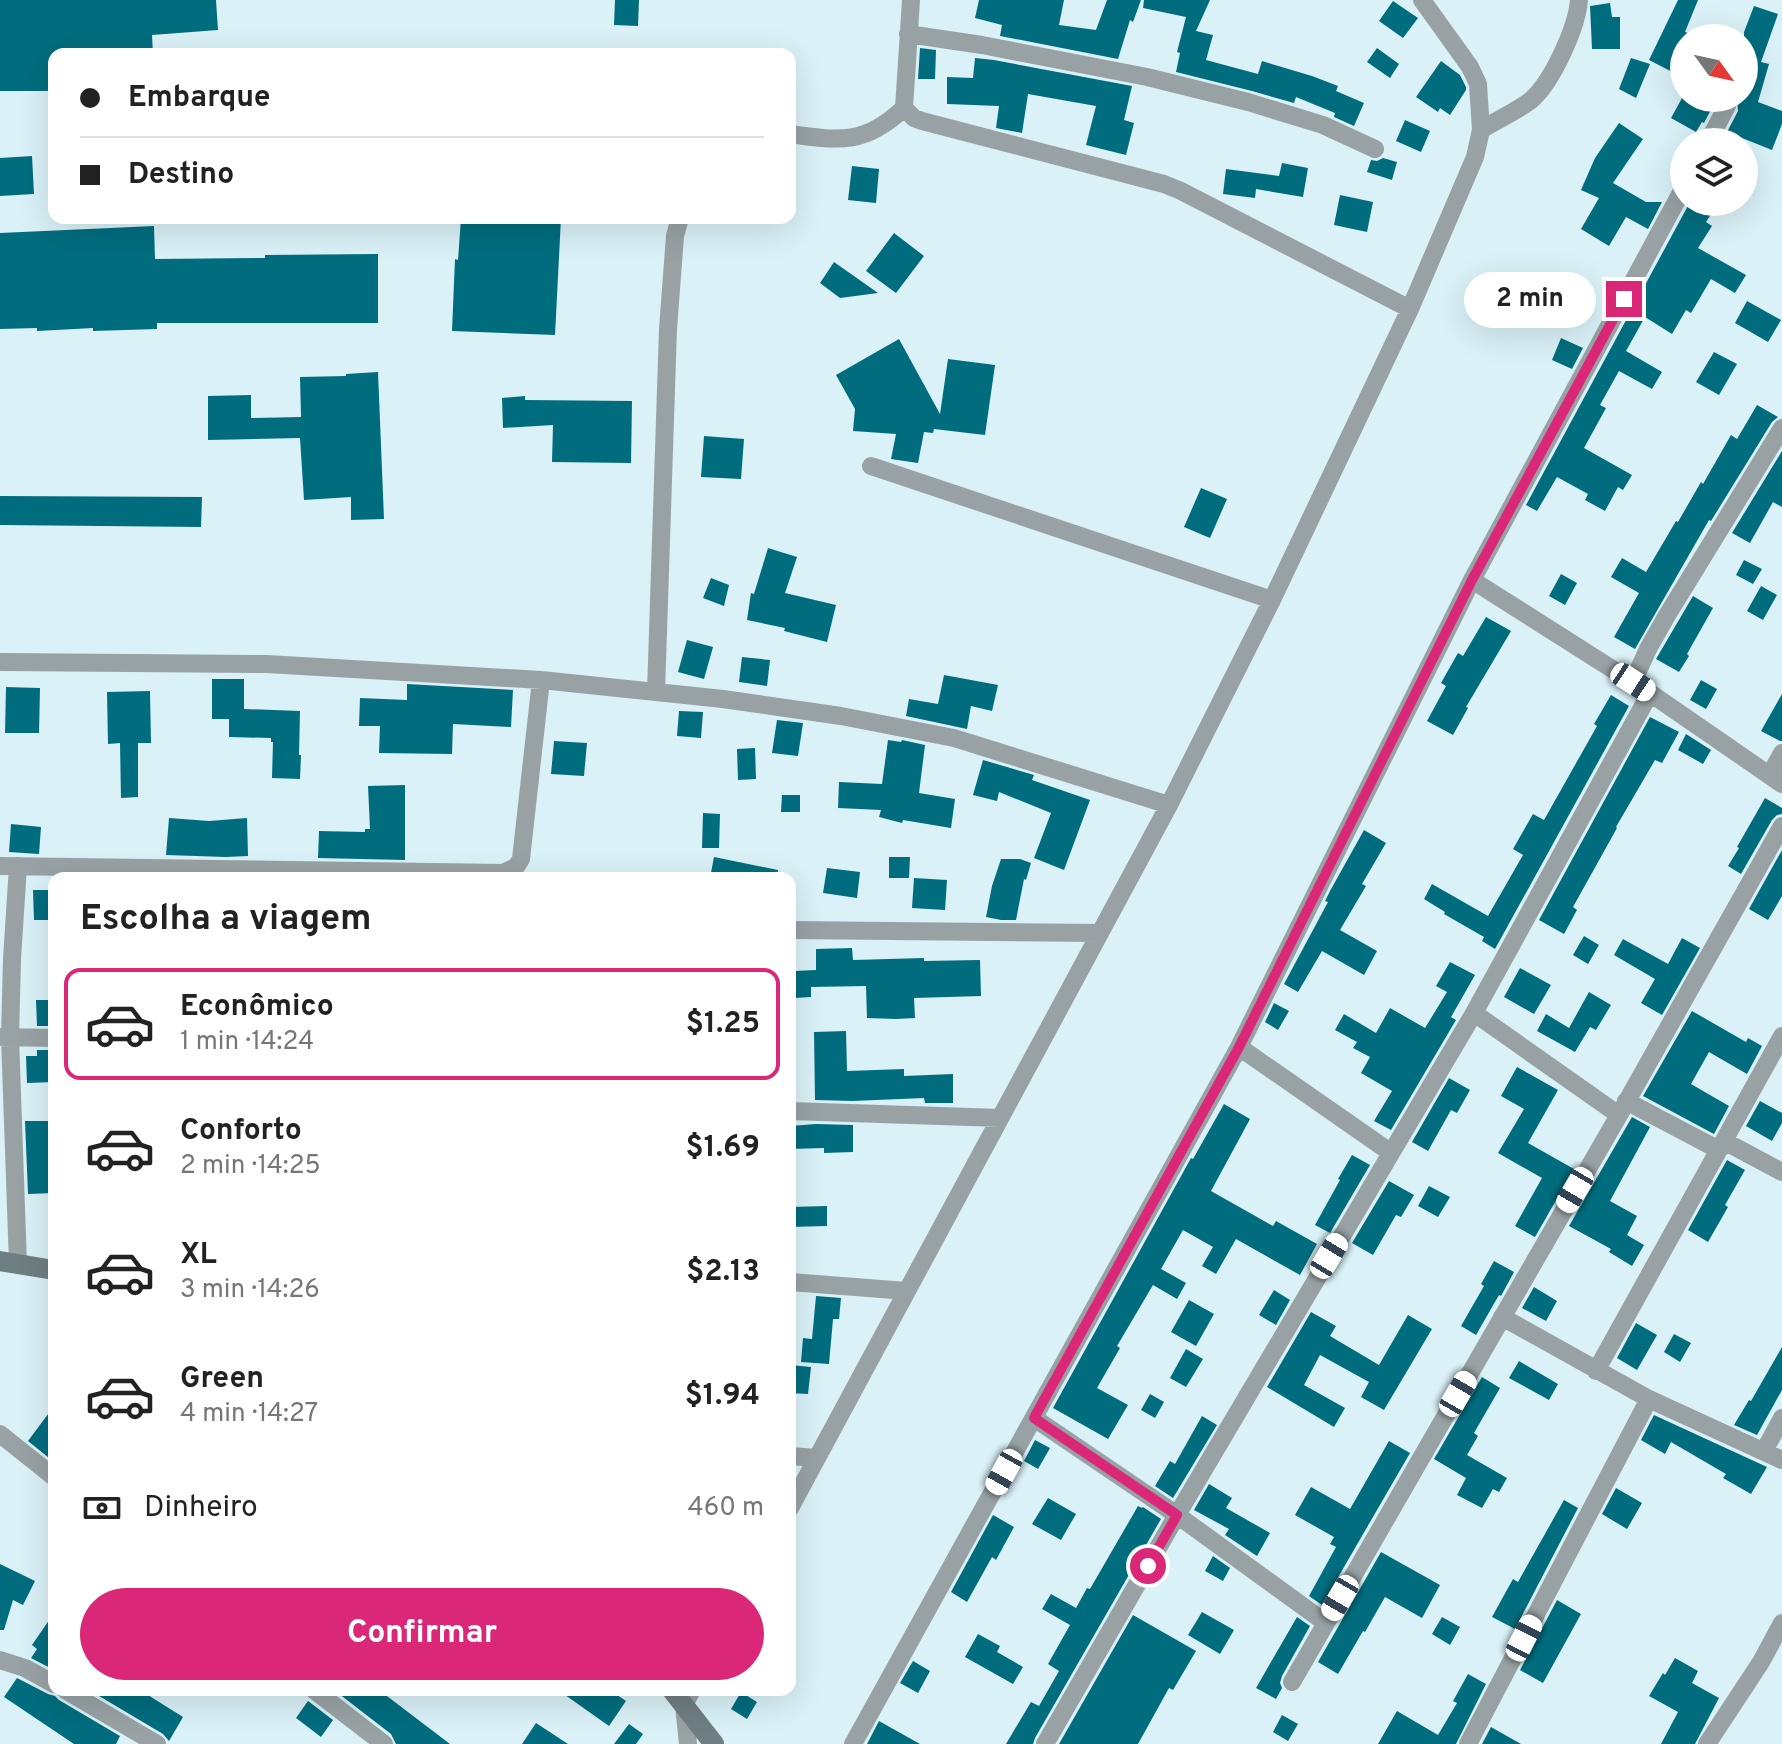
<!DOCTYPE html>
<html lang="pt">
<head>
<meta charset="utf-8">
<style>
  :root { --surface:#fff; --page:#f2f2f2; --text:#222; --muted:#767676; --line:#e0e0e0; --accent:#db2777 }
  body { margin:0; font-family:Overpass,sans-serif; background:var(--page); color:var(--text); height:100vh; display:flex; flex-direction:column; font-size:30px; white-space:nowrap }
  * { box-sizing:border-box; margin:0 }
  p { font-size:26px; color:var(--muted) }
  .icon { flex:none; width:44px; height:44px; fill:none; stroke:currentColor; stroke-width:2; stroke-linecap:round; stroke-linejoin:round }
  .map { position:relative; flex:1; overflow:hidden }
  .sheet { position:absolute; left:48px; top:872px; width:748px; height:824px; display:flex; flex-direction:column; background:var(--surface); border-radius:16px; box-shadow:0 8px 32px #0002 }
  .sheet>* { flex:none }
  .top-card { position:absolute; left:48px; top:48px; width:748px; height:176px; border-radius:16px; box-shadow:0 8px 32px #0002; display:grid; align-content:center; height:176px; padding:0 32px; background:var(--surface) }
  .needle { width:52px; rotate:123deg }
  .fabs { position:absolute; left:1670px; top:24px; display:grid; gap:16px }
  .fabs a { display:grid; place-items:center; width:88px; height:88px; border-radius:50%; background:var(--surface); box-shadow:0 8px 32px #0002; font-size:40px }
  .end { position:absolute; width:36px; height:36px; margin:-18px; border:10px solid #db2777; background:#fff; box-shadow:0 0 0 4px #fff }
  .from { border-radius:50% }
  .bubble { position:absolute; height:56px; border-radius:28px; background:var(--surface); box-shadow:0 8px 32px #0002; font-size:26px; font-weight:700; line-height:56px; text-align:center }
  .car { position:absolute; width:24px; height:48px; margin:-24px -12px; border-radius:10px; box-shadow:0 0 6px 2px #0007; background:linear-gradient(#fff 24%,#345 0 40%,#fff 0 76%,#345 0 86%,#fff 0) }
  .top-card b { display:flex; align-items:center; gap:28px; height:76px; font-size:30px }
  .top-card b+b { border-top:2px solid var(--line) }
  .top-card i { width:20px; height:20px; background:var(--text) }
  ul { padding:0; list-style:none }
  li { display:flex; align-items:center; gap:24px; height:112px; margin:0 16px 12px; padding:0 16px; border:4px solid transparent; border-radius:16px }
  li div { flex:1 }
  li b { display:block; font-size:30px }
  li em { font-style:normal; font-weight:700 }
  li.active { border-color:var(--accent) }
  li>.icon { width:72px; height:72px; stroke-width:1.5 }
  h2 { padding:0 32px; font-size:36px; line-height:96px }
  .pay { display:flex; align-items:center; gap:20px; height:88px; padding:0 32px; font-size:30px }
  .pay p { margin-inline-start:auto }
  .button { display:flex; gap:16px; margin-top:auto; padding:16px 32px }
  .button a { flex:1; height:92px; border-radius:48px; background:var(--accent); color:#fff; font-size:32px; font-weight:700; line-height:92px; text-align:center }
  .map>svg:first-child { display:block }
  .building { fill:#006d7e }
  .lines { fill:none; stroke-linecap:round; stroke-linejoin:round }
  .minor { stroke:#98a2a4; stroke-width:18 }
  .secondary { stroke:#6f7e81; stroke-width:20 }
  .route { stroke:#db2777; stroke-width:10 }
</style>
</head>
<body>
<div class="map">
<svg width="1782" height="1744" viewBox="0 0 1782 1744">
  <rect width="100%" height="100%" fill="#d9f1f7"/>
  <path class="building" d="M0,0h216l2,30 -66,5 1,19h-99v37h-54z
    M615,0h24l-1,26 -24,-1z
    M979,0h85l-5,25 37,5 11,-30h34l-8,22 -3,-2 -12,39 -118,-23 2,-11 -27,-7z
    M1144,0h66l-14,31 17,4 -7,25 52,14 4,-13 50,15 26,10 -2,5 28,12 -10,23 -20,-9 1,-4 -39,-16 -2,6 -42,-12 -76,-19 4,-19 -3,-1 9,-35 -43,-9z
    M1678,0h20l-13,32 3,1 -4,5v40l-35,-18z
    M1393,1l25,17 -15,20 -24,-17z
    M1610,3l2,14h8v32h-28l-2,-43z
    M1754,6l24,8 -17,48 8,2 -11,38 24,9v13l-10,26 -45,-18 11,-21 -1,-13h7v-66z
    M920,48l16,2 -1,29h-17z
    M1377,48l22,16 -9,14 -23,-16z
    M975,58l19,2 138,26 -8,34 10,3 -8,32 -40,-10 10,-39 -68,-12 -6,39 -26,-5 3,-22 -52,-2v-27l26,1z
    M1631,58l19,6 -14,34 -17,-9z
    M1441,61l19,14 6,12v3l-16,25 -10,-7 -2,4 -22,-15z
    M1682,98h22l10,6 -10,19 -2,-1 -6,10 -25,-14z
    M1405,120l25,11 -9,21 -25,-11z
    M1619,123l24,16 -30,44 33,19h16l-14,27 -22,-12 -17,29 -28,-17 18,-31 -18,-8 14,-32z
    M32,156l2,38 -34,2v-38z
    M1383,158l14,4 -5,18 -25,-8 4,-12 6,1z
    M1282,163l26,5 -5,29 -47,-8 -1,9 -32,-4 3,-25 53,7z
    M852,166l27,3 -3,34 -28,-3z
    M1340,195l33,7 -6,30 -33,-7z
    M1690,202h29l-13,20 6,4 -14,22 48,27 -11,18 -24,-14 -20,34 -5,-3 -14,24 -27,-17 -19,34 36,21 -10,17 -33,-18 -19,34 6,3 -22,40 48,27 -9,15 -5,-3 -13,24 -20,-11 3,-6 -31,-17 -20,34 -11,-6z
    M461,218h100l-6,117 -103,-4 3,-72 3,1z
    M154,226l1,33 110,-1v-3l113,-1v69h-221v6l-64,2v-3l-56,3v-3l-37,1v-96z
    M894,233l30,23 -28,37 -30,-22z
    M834,262l44,31 -38,5 -20,-15z
    M1551,287l31,12 -10,24 -31,-13z
    M1747,301l34,19 -13,22 -33,-19z
    M1561,338l22,10 -11,21 -20,-9z
    M899,339l41,75 8,-55 47,6 -10,70 -51,-6 -1,4 -9,-1 -6,31 -27,-4 5,-25 -43,-3 2,-22 -19,-34z
    M1714,352l23,12 -18,31 -23,-13z
    M378,372l6,147 -33,1v-23l-47,3 -4,-62 -92,2v-44l43,-1v23l50,-1 -1,-40 46,-1v-2z
    M525,396v4l107,1 -1,62 -79,-1 1,-37 -50,3 -1,-30z
    M1757,405l21,12 -6,5 -61,99 -2,-1 -74,129 -21,-12 25,-44 -28,-16 11,-19 24,14 30,-51 2,1 23,-40 2,2 28,-49 6,4z
    M704,436l40,3 -3,40 -40,-2z
    M1782,451v56l-9,-5 -23,41 -18,-10z
    M1201,488l26,11 -17,39 -26,-11z
    M0,496l202,1 -1,30 -201,-2z
    M768,548l29,9 -12,36 51,12 -9,37 -43,-11 1,-3 -38,-8 4,-27 3,1z
    M1744,560l18,9 -9,15 -17,-9z
    M1561,574l16,9 -12,22 -16,-9z
    M711,578l18,7 -5,21 -21,-8z
    M1761,586l16,9 -14,25 -16,-9z
    M1693,596l20,12 -26,46 2,2 -10,16 -23,-13z
    M1486,617l25,14 -45,76 2,1 -15,27 -26,-14 19,-35 -5,-3 17,-30 5,3z
    M687,640l26,7 -9,32 -26,-7z
    M742,657l28,3 -3,26 -28,-4z
    M944,675l54,10 -6,26 -21,-5 -4,23 -61,-13 3,-17 29,5z
    M212,679h32v30l56,2 -1,44h2l-1,24 -28,-1 1,-36h-2v-4l-42,-1v-18h-17z
    M1701,680l16,9 -11,20 -16,-9z
    M407,684l106,6 -2,37 -58,-3 -1,30 -73,-1 1,-27h-21l1,-28 47,2z
    M6,687l34,1 -1,45h-34z
    M150,691l1,52h-13v54l-17,1 -1,-55 -12,1 -1,-52z
    M1782,694v47h-2l-19,-10z
    M1611,695l18,11 -134,243 -13,-8 2,-4 -40,-23 1,-2 -21,-13 8,-15 56,32 35,-61 -10,-6 20,-35 11,6 53,-94 -3,-2z
    M679,711l24,1 -2,26 -24,-2z
    M1650,717l29,15 -17,31 -7,-3 -39,67 1,1 -44,79 4,3 -13,24 -25,-14z
    M777,720l26,3 -5,33 -26,-3z
    M1686,734l25,16 -8,14 -25,-14z
    M888,740l13,2 1,-2 23,5 -6,48 36,6 -4,29 -48,-8 -1,3 -23,-6 2,-7 -43,-2 1,-26 43,2z
    M554,741l33,2 -3,33 -33,-2z
    M755,748l1,31 -18,1 -1,-31z
    M983,760l51,15 -2,5 58,20 -26,70 -30,-12 17,-45 -52,-21 -2,9 -24,-6z
    M405,785v75l-87,-2 1,-27 46,1v-3h5l-2,-43z
    M782,795h18v17h-19z
    M1765,798l17,10v6l-5,1 -5,5 -31,54 -13,-8 11,-18 -2,-1z
    M703,813l17,1 -1,34h-17z
    M169,818l40,3 38,-3 1,38 -22,1 -60,-2z
    M11,824l30,3 -2,27 -30,-2z
    M1364,830l22,13 -24,41 4,2 -26,44 37,21 -13,24 -42,-24 -24,41 -14,-8 44,-82 -3,-1 5,-10z
    M1782,850v46l-14,24 -19,-11z
    M714,857l64,13 -1,8h-67z
    M889,857h21l-1,21h-20z
    M1001,859h19l11,4 -5,17 -2,-1 -8,41h-15l-15,-3 6,-31z
    M827,868l33,4 -3,26 -34,-5z
    M914,878l33,2 -2,30 -33,-2z
    M33,890h21v30h-20z
    M1584,936l15,9 -11,19 -15,-9z
    M1682,938l18,10 -38,67 -21,-12 14,-24 -41,-24 9,-16 45,25z
    M852,948l1,12 71,-2v3l56,-1 1,36 -67,2 1,20 -19,1 -29,-1 -1,-32 -55,1v10l-16,1 -1,-27 22,-1v-21z
    M1450,962l25,13 -24,42 5,3 -65,110 -17,-9 18,-30 -31,-18 9,-16 -17,-9 4,-6 -22,-12 9,-16 32,19 14,-25 35,20 22,-36 -11,-6z
    M1520,968l31,17 -17,29 -30,-17z
    M1589,992l22,13 -15,25 -6,-3 -15,25 -38,-21 9,-17 23,14z
    M36,1000h18v26h-17z
    M1274,1003l15,8 -11,19 -13,-8z
    M1692,1011l54,31 2,-4 14,8 -15,28 -38,-22 -18,32 38,22 -15,28 -71,-38z
    M846,1031l1,40 57,-2v7l49,-2v29h-28l-1,-5 -72,3 -37,-1 -1,-68z
    M37,1050h17v32l-27,1 -1,-27h11z
    M1517,1067l41,23 -30,53 46,26 -39,68 -20,-11 27,-48 -44,-25 26,-44 -23,-13z
    M1449,1078l21,12 -13,23 -6,-3 -23,41 -16,-9z
    M1760,1101l22,12v10l-10,18 -26,-15z
    M1224,1104l26,15 -39,72 62,35 3,-5 41,23 -17,31 -64,-36 -20,35 -14,-8 11,-19 -30,-17 -22,39 25,14 -9,16 -24,-14 -36,61 3,2 -23,40 31,17 -20,34 -55,-31 138,-250 2,1z
    M1632,1117l18,10 -40,74 27,15 -10,19 17,10 -12,21 -23,-14 2,-3 -42,-23z
    M25,1121h29v72l-26,1z
    M816,1124l37,1v27l-29,1v-5l-34,1v-23z
    M1352,1155l18,10 -40,68 -15,-8 25,-45 -2,-1z
    M1727,1160l18,10 -20,35 3,2 -20,35 -20,-12z
    M1389,1181l25,14 -13,22 -5,-2 -23,40 -21,-12z
    M1429,1186l21,11 -12,20 -20,-11z
    M827,1206v20l-37,1v-20z
    M1494,1261l20,11 -13,24 -2,-1 -23,40 -15,-9 23,-40 -3,-2z
    M1534,1287l23,14 -11,20 -24,-13z
    M1274,1290l16,10 -14,25 -17,-10z
    M816,1296l25,2 -2,21h-6l-4,45 -28,-2 2,-24 9,1z
    M1189,1300l25,14 -18,32 -25,-14z
    M1311,1312l25,14 -6,10 49,29 29,-50 24,14 -48,81 -23,-13 8,-15 -49,-27 -16,30 41,23 -11,19 -67,-40z
    M1636,1323l21,12 -20,35 -20,-12z
    M1674,1334l17,9 -11,19 -16,-10z
    M1782,1347v43l-25,45 -23,-10 15,-25 2,1z
    M1186,1349l17,10 -17,28 -16,-9z
    M1519,1361l39,23 -9,16 -40,-22z
    M790,1365l21,2 -3,27 -18,-1z
    M1482,1377l18,11 -26,45 4,3 -11,19 40,23 -8,14 -6,-3 -11,19 -25,-13 9,-17 -32,-19z
    M1150,1394l14,8 -9,16 -14,-8z
    M54,1406v56l-26,-21z
    M1654,1415l113,52 -16,27 -28,-16 3,-4 -55,-32 -6,12 -24,-14z
    M1202,1416l15,9 -44,73 -18,-12 15,-25 5,3z
    M1035,1440l15,8 -12,21 -14,-8z
    M1389,1441l21,12 -88,152 -13,-9 27,-49 -6,-3 4,-7 -39,-22 16,-28 39,22z
    M1209,1484l23,14 -6,10 44,25 -13,23 -32,-21 4,-6 -35,-19z
    M1616,1488l26,15 -15,26 -25,-15z
    M1048,1498l28,16 -15,26 -29,-16z
    M1564,1500l14,8 -63,121 -23,-12 21,-38 5,3z
    M1138,1506l4,2 1,-1 18,12 -126,219 -2,6h-27l25,-42 8,4 20,-35 -11,-7 22,-39 -28,-16 9,-15 25,14 11,-20 3,1z
    M993,1515l21,12 -18,33 -4,-3 -25,45 -16,-10z
    M1381,1552l59,33 -18,33 -37,-21 -20,35 -2,-1 -25,43 -20,-12z
    M1213,1556l17,12 -7,13 -18,-10z
    M0,1564l35,17 -12,24 -10,-5 -9,30h-4z
    M1557,1600l24,14 -38,69 -23,-13z
    M1202,1612l32,18 -14,24 -32,-19z
    M54,1613v57l-23,-12 6,-9 -5,-4z
    M1133,1615l63,36 -23,39 -4,-2 -31,56h-79z
    M1297,1617l13,9 -28,50 -2,7 2,5 -6,11 -20,-11z
    M1442,1617l18,10 -10,18 -18,-11z
    M978,1634l22,12 -3,6 26,15 -10,17 -48,-27z
    M1675,1658l23,13 -6,12 27,15 -24,46h-34l17,-32 -29,-16 14,-23 2,2z
    M913,1661l17,10 -12,22 -18,-10z
    M1468,1674l18,10 -30,60h-78l19,-33 41,24 19,-32 -4,-2z
    M17,1678l31,16 7,2 4,4 61,36 -4,8h-42l-70,-47z
    M89,1690h51l43,27 -14,24 -6,-7z
    M334,1690h45l71,54h-54l-5,-10z
    M558,1690h52l16,11 -17,25z
    M741,1692l16,10 -10,17 -16,-10z
    M308,1701l25,19 -12,17 -25,-19z
    M1282,1715l16,9 -10,17 -15,-9z
    M879,1721l41,23h-53z
    M536,1723l32,21h-46z
    M629,1724l14,10 -7,10h-22z
    M1491,1727l30,17h-39z"/>
  <g class="lines">
    <path class="minor" d="M908,34l74,11 165,32 101,25 75,23 52,24
      M904,108l10,10 8,3 242,63 17,7 229,118
      M1481,130c16,-10 34,-18 49,-29 22,-18 47,-74 49,-101
      M790,134c50,7 75,11 114,-26l7,-108
      M1708,142l19,-36
      M871,466l401,134
      M1472,580l178,113 132,91
      M0,662l267,2 274,16 182,19 118,17 113,22 215,67
      M1633,682l15,-33 18,-32 116,-189
      M656,692l12,-363 7,-93 5,-18
      M1770,775l12,-22
      M0,866l503,7 13,-6 5,-8 20,-179
      M790,930l310,3
      M1474,1013l145,102
      M1,1037l53,1
      M1239,1047l151,105
      M1626,1101l93,49
      M790,1111l210,7
      M1724,1141l58,31
      M18,1264l-8,-227 2,-78 6,-93
      M790,1282l117,9
      M1502,1317l147,82 133,61
      M1596,1371l186,-335
      M1034,1418l143,97 149,108
      M0,1434l54,43
      M1764,1451l18,-33
      M790,1456l27,2
      M790,1508l379,-703 103,-205 138,-291 65,-152 6,-27 -3,-46 -8,-17 -48,-67
      M0,1660l25,8 29,16
      M1292,1682l327,-567 163,-289
      M65,1690l92,54
      M314,1690l70,54
      M688,1744l-4,-39 8,-15
      M853,1744l386,-697 233,-467 212,-393
      M1045,1744l132,-229 297,-502 176,-320
      M1468,1744l181,-345
      M1707,1744l54,-82 21,-39"/>
    <path class="secondary" d="M0,1261l54,9
      M672,1690l42,54"/>
  </g>
  <g class="lines">
    <path class="route" d="M1148,1566l29,-51 -143,-97 205,-371 233,-467 152,-281"/>
  </g>
</svg>
<div class="fabs">
<a><svg class="needle" viewBox="-14 -14 28 28"><path d="M0-13l5 13h-10z" fill="#e53935"/><path d="M0 13l5-13h-10z" fill="#767676"/></svg></a>
<a><svg class="icon" aria-label="layers" viewBox="0 0 24 24"><path d="M12 4l9 5-9 5-9-5zM3 14l9 5 9-5"/></svg></a>
</div>
<i class="end from" style="left:1148px;top:1566px"></i>
<i class="end" style="left:1624px;top:299px"></i>
<div class="bubble" style="left:1464px;top:272px;width:132px">2 min</div>
<i class="car" style="left:1633px;top:682px;rotate:123deg"></i>
<i class="car" style="left:1575px;top:1190px;rotate:210deg"></i>
<i class="car" style="left:1329px;top:1256px;rotate:31deg"></i>
<i class="car" style="left:1458px;top:1394px;rotate:30deg"></i>
<i class="car" style="left:1004px;top:1472px;rotate:209deg"></i>
<i class="car" style="left:1340px;top:1598px;rotate:210deg"></i>
<i class="car" style="left:1524px;top:1638px;rotate:27deg"></i>
<div class="top-card">
<b><i class="from"></i>Embarque</b>
<b><i></i>Destino</b>
</div>
<section class="sheet">
<h2>Escolha a viagem</h2>
<ul>
<li class="active"><svg class="icon" aria-label="car" viewBox="0 0 24 24"><path d="M5 17H2v-5l4-1 3-4h7l3 4 3 1v5h-3M9 17h6M6 11h13"/><circle cx="7" cy="17" r="2"/><circle cx="17" cy="17" r="2"/></svg><div><b>Econômico</b><p>1 min · 14:24</p></div><em>$1.25</em></li>
<li><svg class="icon" aria-label="car" viewBox="0 0 24 24"><path d="M5 17H2v-5l4-1 3-4h7l3 4 3 1v5h-3M9 17h6M6 11h13"/><circle cx="7" cy="17" r="2"/><circle cx="17" cy="17" r="2"/></svg><div><b>Conforto</b><p>2 min · 14:25</p></div><em>$1.69</em></li>
<li><svg class="icon" aria-label="car" viewBox="0 0 24 24"><path d="M5 17H2v-5l4-1 3-4h7l3 4 3 1v5h-3M9 17h6M6 11h13"/><circle cx="7" cy="17" r="2"/><circle cx="17" cy="17" r="2"/></svg><div><b>XL</b><p>3 min · 14:26</p></div><em>$2.13</em></li>
<li><svg class="icon" aria-label="car" viewBox="0 0 24 24"><path d="M5 17H2v-5l4-1 3-4h7l3 4 3 1v5h-3M9 17h6M6 11h13"/><circle cx="7" cy="17" r="2"/><circle cx="17" cy="17" r="2"/></svg><div><b>Green</b><p>4 min · 14:27</p></div><em>$1.94</em></li>
</ul>
<div class="pay"><svg class="icon" aria-label="cash" viewBox="0 0 24 24"><path d="M3 7h18v10H3z"/><circle cx="12" cy="12" r="2"/></svg>Dinheiro<p>460 m</p></div>
<div class="button"><a>Confirmar</a></div>
</section>
</div>
</body>
</html>
